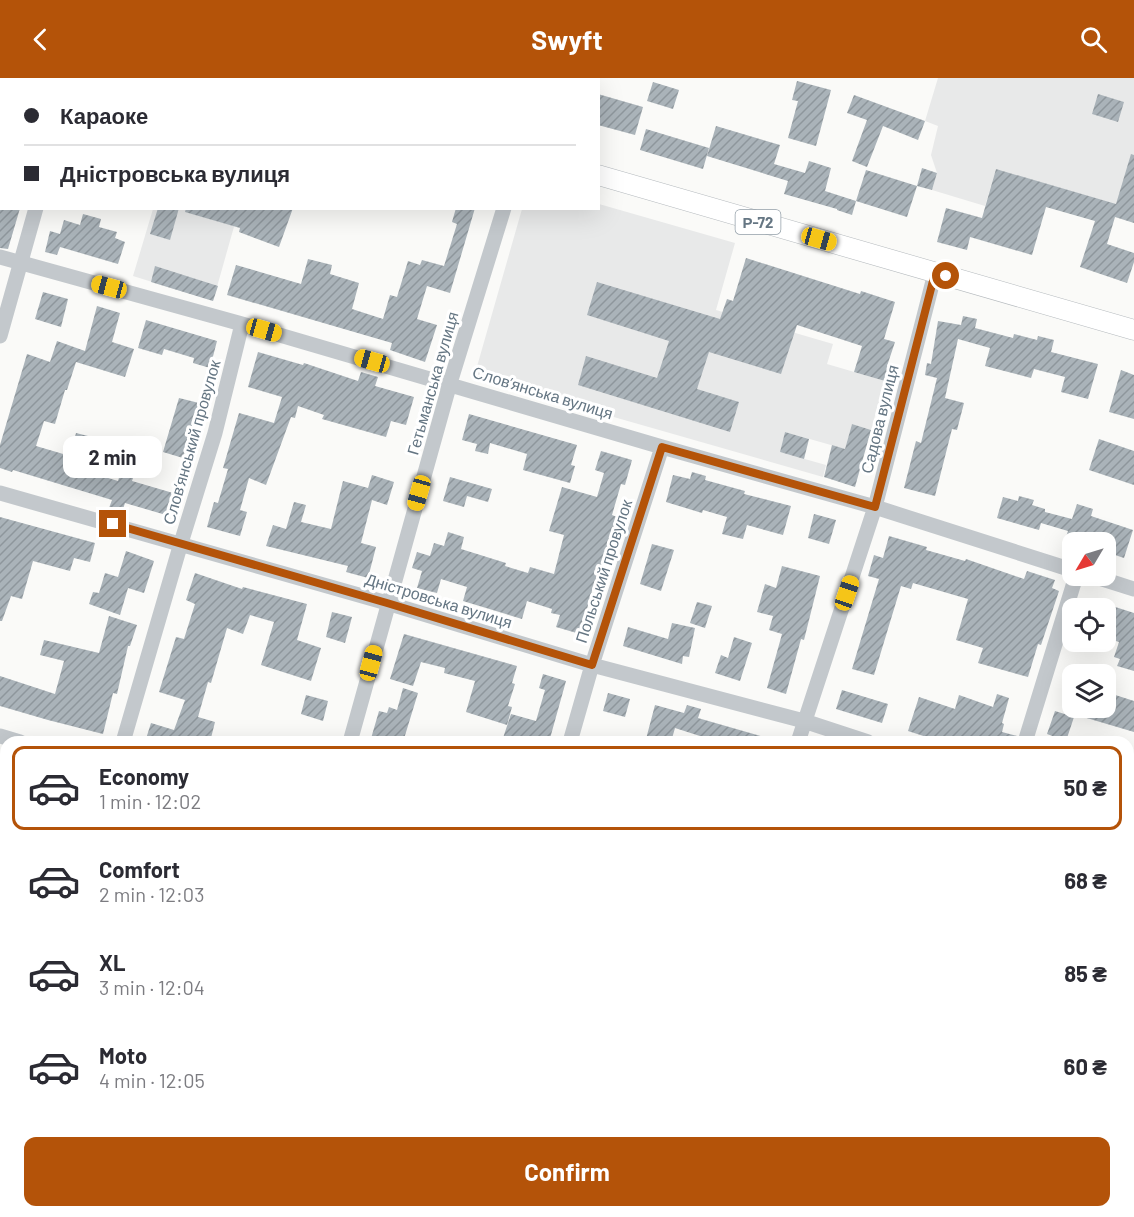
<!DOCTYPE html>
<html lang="en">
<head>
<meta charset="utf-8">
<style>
  :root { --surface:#fff; --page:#f2f2f3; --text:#2b2b33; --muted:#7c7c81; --line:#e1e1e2; --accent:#b45309 }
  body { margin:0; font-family:Barlow,sans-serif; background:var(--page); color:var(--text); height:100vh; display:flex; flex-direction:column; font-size:22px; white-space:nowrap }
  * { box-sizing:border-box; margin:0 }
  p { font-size:20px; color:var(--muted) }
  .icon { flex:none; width:33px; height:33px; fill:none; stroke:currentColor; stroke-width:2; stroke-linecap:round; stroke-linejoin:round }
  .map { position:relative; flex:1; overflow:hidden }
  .panel { position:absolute; left:0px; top:658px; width:1134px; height:482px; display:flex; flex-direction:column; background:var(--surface); border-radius:18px 18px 0 0; box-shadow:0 6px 24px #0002 }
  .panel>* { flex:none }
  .top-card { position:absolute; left:0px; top:0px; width:600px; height:132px; box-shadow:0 6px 24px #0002; display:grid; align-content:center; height:132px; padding:0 24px; background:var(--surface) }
  .needle { width:39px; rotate:232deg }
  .buttons { position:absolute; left:1062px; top:454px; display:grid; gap:12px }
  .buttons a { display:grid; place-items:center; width:54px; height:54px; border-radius:12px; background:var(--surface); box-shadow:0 6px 24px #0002; font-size:30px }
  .end { position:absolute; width:27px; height:27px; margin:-14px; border:8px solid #b45309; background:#fff; box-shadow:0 0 0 3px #fff }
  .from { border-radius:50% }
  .bubble { position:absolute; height:42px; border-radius:12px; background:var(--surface); box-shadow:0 6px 24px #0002; font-size:20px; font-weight:700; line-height:42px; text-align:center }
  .car { position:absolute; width:18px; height:36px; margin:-18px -9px; border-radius:8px; box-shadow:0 0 4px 2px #0007; background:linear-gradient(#f5c518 24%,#345 0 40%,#f5c518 0 76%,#345 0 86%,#f5c518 0) }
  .top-card b { display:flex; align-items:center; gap:21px; height:57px; font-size:22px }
  .top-card b+b { border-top:2px solid var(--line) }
  .top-card i { width:15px; height:15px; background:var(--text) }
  ul { padding:10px 0 0; list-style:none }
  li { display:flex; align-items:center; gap:18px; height:84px; margin:0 12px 9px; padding:0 12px; border:3px solid transparent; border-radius:12px }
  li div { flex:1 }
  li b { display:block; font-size:22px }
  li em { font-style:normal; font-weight:700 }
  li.on { border-color:var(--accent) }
  li>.icon { width:54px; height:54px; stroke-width:1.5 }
  .primary-button { display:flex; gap:12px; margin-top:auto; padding:12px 24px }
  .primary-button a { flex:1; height:69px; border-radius:12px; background:var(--accent); color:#fff; font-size:24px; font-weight:700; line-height:69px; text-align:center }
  header { display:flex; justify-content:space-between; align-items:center; height:78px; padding:0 24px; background:var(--accent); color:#fff; font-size:27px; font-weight:700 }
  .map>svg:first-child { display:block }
  .built { fill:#e8e9e9 }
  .building { fill:url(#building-hatch) }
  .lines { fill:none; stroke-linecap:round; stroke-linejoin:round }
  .major-casing { stroke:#b5babe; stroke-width:21 }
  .minor { stroke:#c3c8cc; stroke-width:15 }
  .major { stroke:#fff; stroke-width:20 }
  .route { stroke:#b45309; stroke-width:8 }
  .labels { text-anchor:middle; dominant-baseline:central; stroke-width:6; stroke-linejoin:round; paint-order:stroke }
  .shield { fill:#fff; stroke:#939fa8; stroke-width:1.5 }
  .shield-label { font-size:15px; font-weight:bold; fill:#657683 }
  .street-label { font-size:16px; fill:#657683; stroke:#fff }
</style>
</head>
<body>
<header><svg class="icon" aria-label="back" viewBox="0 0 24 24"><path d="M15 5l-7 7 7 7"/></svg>Swyft<svg class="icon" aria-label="search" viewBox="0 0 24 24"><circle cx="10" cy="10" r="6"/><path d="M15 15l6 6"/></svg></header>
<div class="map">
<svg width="1134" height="1139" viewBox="0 0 1134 1139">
  <defs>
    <pattern id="building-hatch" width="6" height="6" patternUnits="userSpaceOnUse" patternTransform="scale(1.5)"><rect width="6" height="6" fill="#aab3b9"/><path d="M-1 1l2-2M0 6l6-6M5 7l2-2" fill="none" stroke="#8e969c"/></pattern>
  </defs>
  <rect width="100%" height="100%" fill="#fafaf8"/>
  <path class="built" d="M0,0h57l-55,2v128l18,1 -11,36 -9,-3z
    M938,0h196v132l-138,-41 -11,37 -53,-16 5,-17 -6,-18 7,-29 -13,-5z
    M599,126l136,39 -19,67 117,34 -6,20 58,17 -14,49 -19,-6 -7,25 -60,-17 -5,20 46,13 -3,12 -349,-100 48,-168 76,-1z
    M153,131h86l-26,92 -80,-25z"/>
  <path class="building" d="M797,3l34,9 -15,56 -28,-8 10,-37 -6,-1z
    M653,4l26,8 -6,19 -26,-8z
    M598,16l45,13 -8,28 -37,-10z
    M1098,16l26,8 -6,20 -26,-8z
    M854,17l71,26 -7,19 -35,-14 -16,41 -15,-6 15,-41 -20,-7z
    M716,48l64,19 -6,19 31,9 4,-12 22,7 -6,23 31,10 -4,14 -15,-5v-1l-53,-15 4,-13 -81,-25z
    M646,51l63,19 -6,21 -63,-19z
    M1131,76l3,1v68l-19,-6 -8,27 27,9v9l-7,21 -47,-16 15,-46 -49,-14 -14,48 -62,-18 -3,13 -30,-8 9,-34 36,10 14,-49 120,35z
    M922,90l15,5 -5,17 -15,-4z
    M866,92l51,16 -10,31 -51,-16z
    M0,130h20l-12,41 -8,-1z
    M158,130h21l-9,32 -20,-6z
    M186,130h107l-14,39 -40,-15 1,-4 -55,-16z
    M456,130h19l-25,85 -23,-7 -10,33 20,6 -12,37 -35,-12 2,-7 -165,-48 9,-30 65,19 7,-25 24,6 -2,9 29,9 -7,26 31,10 7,-24 7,2 11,-36 12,4 2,-5 22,6 13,-42 -5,-2z
    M83,136l18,5 -2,8 18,5 -2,6 10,4 -7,22 -58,-17 -3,8 -12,-3 5,-21 10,3 4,-14 16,5z
    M746,180l114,36 1,-3 34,11 -11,37 11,3 -8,24 2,1 -4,14 -31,-9 8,-26 -65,-21 -16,49 -72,-22 -12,37 42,13 -9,30 -152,-47 8,-29 71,22 12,-37 -82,-26 10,-33 123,37 7,-20 6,2z
    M155,188l63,20 -5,15 -62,-19z
    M43,214l25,7 -7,28 -26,-8z
    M97,228l23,7 -8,29 22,7 -9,28 -49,-15 -9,28h-2l-10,34 -11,-3 -8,25 34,10 6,-23 24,6 -8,34 26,8 3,-10 13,4 -2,6 41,12 -7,22 -41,-12 -3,9 -13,-4 3,-8 -99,-30 -1,2 -12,-4v-23l27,-91 23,8 7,-21 28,10z
    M963,238l14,3 -2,9 38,10 1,-4 23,6 1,-4 16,4 -3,12 47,12 -10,35 -27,-7 4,-15 -31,-8 -3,9 -46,-12 5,-18 -32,-9 -13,59 19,5 -7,27 -5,-1 -17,67 -31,-8 12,-47 5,2 16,-65 -12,-3 2,-12 4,1 7,-43 23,4z
    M146,242l71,21 -7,27 -17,-5 1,-5 -30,-9 -2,6 -24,-7z
    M258,274l45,13 1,-2 54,18 3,-9 17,5 -3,9 39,11 -8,28 -15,-4 -5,16 -64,-18 2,-4 -26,-9 -3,12 -4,-1 -25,68 -17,-7 -9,32 7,2 -7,24 -33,-9 7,-25 4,1 10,-34 -5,-1 16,-55 35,10 8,-26 -34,-10z
    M1121,292l13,5v44l-25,-7z
    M179,320l20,5 -16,55 -20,-6z
    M469,336l108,31 -6,20 4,1 -5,17 -47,-13 4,-16 -37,-11 -2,11 -13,-3 2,-7 -15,-4z
    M852,346l19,6 -16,57 -31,-10 8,-32 13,4z
    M785,354l24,7 -5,20 -24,-7z
    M1099,361l35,12v34l-45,-15z
    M601,373l31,9 -7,25 -4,-1 -9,31 5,2 -19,64 -3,-1 -15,54 -24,-7 4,-12 -9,-2 1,-4 -25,-8 -5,18 -59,-18 4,-14 -26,-8 -4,14 -20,-5 5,-17 -10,-3 5,-16 13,4 4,-13 10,3 4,-14 16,5 -3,12 45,14 -1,3 23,7 2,-6 24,7 10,-39 -15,-4 13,-44 35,10 7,-24 -9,-3z
    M692,394l14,4 -1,4 40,11 -1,3 47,12 -8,29 -36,-10 -4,14 -21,-5 5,-17 -24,-7 -1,3 -36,-11 7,-27 17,4z
    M372,397l22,7 -7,23 -15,-5 -11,43 15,4 -8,31 -22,-6 2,-6 -82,-20 7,-21 13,4 8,-27 12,3 -5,17 30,7 12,-48 25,7z
    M450,399l42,12 -4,13 -21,-6 -3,11 -21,-6z
    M1019,418l15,4 -2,5 13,4v3l27,7 5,-15 16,5 -2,7 42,14 -9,28 -18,-6v-9h-30l-11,-3 3,-9 -27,-8 -2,7 -42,-12 6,-21 15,4z
    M814,436l22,6 -7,24 -21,-6z
    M0,439l95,26 -5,19 -16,-4 -4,13 -37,-10 -11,38 -11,-3 -9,25h-2z
    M889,458l38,11 -1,3 39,11 1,-2 58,20 3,-8 28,9 -3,8 7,3 -18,54 -3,-1 -10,33 -50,-14 5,-15 -27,-8 12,-41 -55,-16 -2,6 -10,-3 -27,89 -22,-6 27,-90 -11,-3 6,-21 9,3z
    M652,466l22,6 -13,41 -21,-7z
    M126,473l28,10 -10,32 -16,-5 -8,27 -31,-11 4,-12 6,1 6,-20 13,4z
    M782,488l38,10 -16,64 -3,-1 -15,55 -19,-6 15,-54 -13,-4 4,-14 -16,-4 8,-28 11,4z
    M195,495l47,16 1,-2 64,17 -10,36 24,8 -10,33 -50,-16 13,-43 -24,-7 -7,19 -16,-6 -16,55 -3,-1 -10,35 17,5 -5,20h-65l6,-19 23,7 11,-30 -26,-8 17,-55 8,2 11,-35 -9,-4z
    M697,524l15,4 -7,22 -15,-5z
    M1106,526l28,9v58l-17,-5 3,-7 -6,-2 5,-15 -13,-4z
    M332,534l20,5 -7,26 -19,-6z
    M109,538l28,9 -7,21h-2l-11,48 -4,-1 -10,41 -55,-14 -48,-14v-30l55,18 9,-33 -24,-6 4,-15 55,13z
    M672,545l23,5 -6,29 -6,-1 -1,8 -59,-18 5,-19 40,12z
    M404,556l113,32 -5,17 3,1 -7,22 4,1 -5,18 -41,-13 9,-31 -31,-8 1,-5 -24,-6 -8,24 -23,-7z
    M734,559l18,6 -12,38 -25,-8 6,-18 7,3z
    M543,596l23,7 -17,61h-31l-15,-4 8,-24 25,7 9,-31 -6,-2z
    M403,610l15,5 -15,49h-33l9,-31 8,2 2,-6 8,3z
    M842,612l46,14 -6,19 -46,-14z
    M1106,614l28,9v31l-71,-21 1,-3h42z
    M608,615l22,6 -5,18 -22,-6z
    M997,616l12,4 -7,25 2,1 -2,8 15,4 -2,6h-73l-34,-11 11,-34 36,12 4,-14 34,12z
    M306,617l22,6 -5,20 -22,-7z
    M655,627l29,8 3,-8 14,4 -3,9 73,21 -1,3h-68l1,-5 -28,-9 -4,14h-12l-13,-3z
    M1055,633l19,6 -8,24 -19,-7z"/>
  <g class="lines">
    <g class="major-casing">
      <path id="major" d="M268,0l6,2
        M541,2v-2
        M598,97l536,155"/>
    </g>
    <path class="minor" d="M74,2v-2
      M0,179l242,67 420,123 213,60 197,63
      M0,258l36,-128
      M0,415l387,110 205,62 212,56 64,21
      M1093,498l41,13
      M0,658l20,6
      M123,664l58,-199 34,-110 27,-109
      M350,664l100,-359 54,-175
      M570,664l22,-77 70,-218
      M798,664l77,-235 60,-234
      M1025,664l51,-166
      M1128,747l6,2
      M0,894l6,1
      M1128,995l6,2
      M1128,1049l6,-6
      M0,1107l6,12
      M13,1134l3,5
      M209,1134l6,5
      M677,1134l4,5
      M941,1134l3,5
      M247,1139l4,-5
      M655,1139l3,-5
      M1037,1139l5,-5"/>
    <use href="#major" class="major"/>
  </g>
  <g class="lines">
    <path class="route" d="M113,446l274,79 205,62 70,-218 213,60 60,-234 11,3"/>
  </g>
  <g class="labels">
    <rect class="shield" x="735.5" y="132" width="45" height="24" rx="4.5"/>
    <g class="shield-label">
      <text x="758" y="144">Р-72</text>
    </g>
    <g class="street-label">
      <text transform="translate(432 305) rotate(-74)">Гетьманська вулиця</text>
      <text transform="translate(543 314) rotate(17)">Словʼянська вулиця</text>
      <text transform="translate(879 341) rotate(-76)">Садова вулиця</text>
      <text transform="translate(191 364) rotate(-74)">Словʼянський провулок</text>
      <text transform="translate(603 493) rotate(-72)">Польський провулок</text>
      <text transform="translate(439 522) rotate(17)">Дністровська вулиця</text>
    </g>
  </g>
</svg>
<div class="buttons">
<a><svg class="needle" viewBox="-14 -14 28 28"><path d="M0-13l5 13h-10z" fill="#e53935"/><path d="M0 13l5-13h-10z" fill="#7c7c81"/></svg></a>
<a><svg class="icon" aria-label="locate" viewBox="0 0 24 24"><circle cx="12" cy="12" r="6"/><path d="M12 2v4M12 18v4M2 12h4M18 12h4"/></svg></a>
<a><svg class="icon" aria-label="layers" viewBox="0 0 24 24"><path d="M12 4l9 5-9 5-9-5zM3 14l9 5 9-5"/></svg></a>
</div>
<i class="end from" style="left:946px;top:198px"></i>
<i class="end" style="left:113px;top:446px"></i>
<div class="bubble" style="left:63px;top:358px;width:99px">2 min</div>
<i class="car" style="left:819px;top:161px;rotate:106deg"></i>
<i class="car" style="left:109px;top:209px;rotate:285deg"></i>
<i class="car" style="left:264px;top:252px;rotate:106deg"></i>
<i class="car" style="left:372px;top:283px;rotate:286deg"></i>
<i class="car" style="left:419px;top:415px;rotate:196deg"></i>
<i class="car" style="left:847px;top:515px;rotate:19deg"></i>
<i class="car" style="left:371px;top:585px;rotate:15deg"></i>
<div class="top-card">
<b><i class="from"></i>Караоке</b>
<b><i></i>Дністровська вулиця</b>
</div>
<section class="panel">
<ul>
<li class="on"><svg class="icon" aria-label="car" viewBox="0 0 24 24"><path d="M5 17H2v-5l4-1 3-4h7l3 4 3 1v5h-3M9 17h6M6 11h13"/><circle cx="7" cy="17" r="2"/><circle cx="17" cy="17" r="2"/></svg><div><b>Economy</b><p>1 min · 12:02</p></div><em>50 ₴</em></li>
<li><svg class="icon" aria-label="car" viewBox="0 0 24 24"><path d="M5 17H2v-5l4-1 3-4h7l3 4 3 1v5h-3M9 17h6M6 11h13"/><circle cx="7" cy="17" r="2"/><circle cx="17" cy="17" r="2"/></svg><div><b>Comfort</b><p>2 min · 12:03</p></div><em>68 ₴</em></li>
<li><svg class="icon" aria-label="car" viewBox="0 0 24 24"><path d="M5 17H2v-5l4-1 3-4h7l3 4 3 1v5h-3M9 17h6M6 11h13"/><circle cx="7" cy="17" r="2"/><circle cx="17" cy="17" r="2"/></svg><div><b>XL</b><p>3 min · 12:04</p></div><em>85 ₴</em></li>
<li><svg class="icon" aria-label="car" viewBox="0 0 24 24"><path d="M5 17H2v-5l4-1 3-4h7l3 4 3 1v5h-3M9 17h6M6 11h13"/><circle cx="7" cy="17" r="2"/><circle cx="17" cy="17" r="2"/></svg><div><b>Moto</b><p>4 min · 12:05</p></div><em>60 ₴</em></li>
</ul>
<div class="primary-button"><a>Confirm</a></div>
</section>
</div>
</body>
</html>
